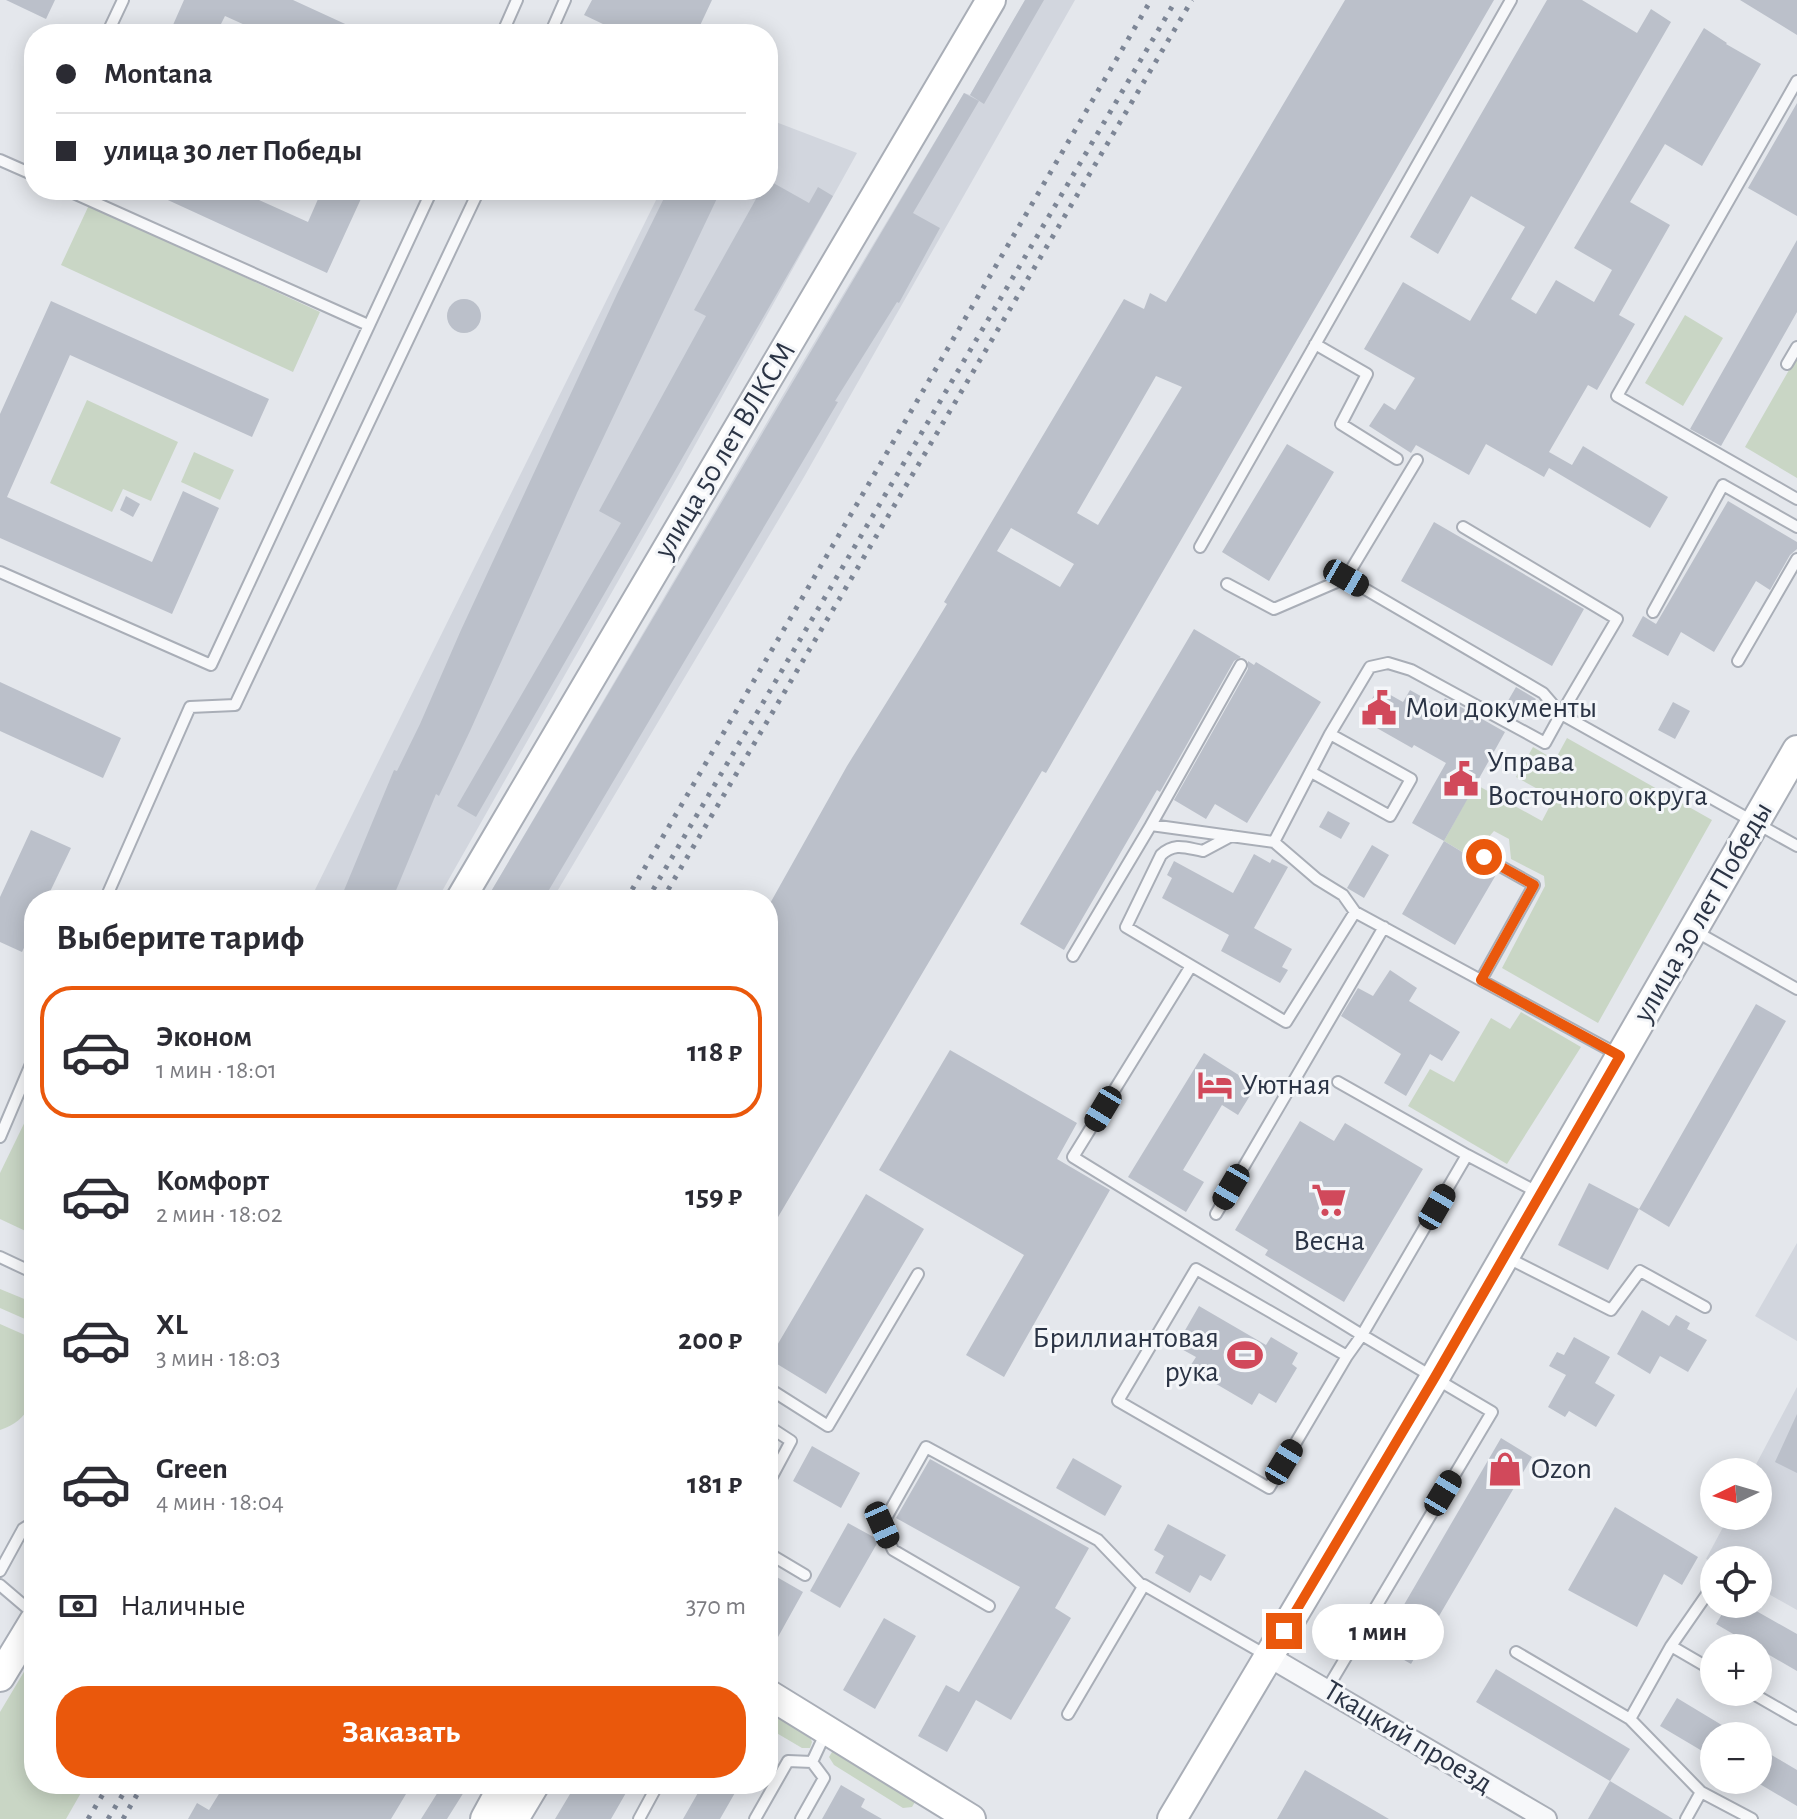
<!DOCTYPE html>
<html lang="ru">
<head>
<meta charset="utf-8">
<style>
  :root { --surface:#fff; --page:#f7f7f7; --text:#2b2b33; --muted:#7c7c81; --line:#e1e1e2; --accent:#ea580c }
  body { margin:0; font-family:"Alegreya Sans",sans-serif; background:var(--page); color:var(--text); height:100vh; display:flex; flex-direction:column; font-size:30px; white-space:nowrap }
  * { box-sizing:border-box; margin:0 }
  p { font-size:26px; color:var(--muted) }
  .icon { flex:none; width:44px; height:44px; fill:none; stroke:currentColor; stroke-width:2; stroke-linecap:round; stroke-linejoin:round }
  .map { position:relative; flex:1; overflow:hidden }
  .drawer { position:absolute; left:24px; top:890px; width:754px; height:904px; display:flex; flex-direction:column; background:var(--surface); border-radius:32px; box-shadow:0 4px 20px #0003 }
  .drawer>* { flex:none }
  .guide { position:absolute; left:24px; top:24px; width:754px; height:176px; border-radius:32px; box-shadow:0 4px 20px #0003; display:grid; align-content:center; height:176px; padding:0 32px; background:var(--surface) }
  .needle { width:52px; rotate:265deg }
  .fabs { position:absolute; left:1700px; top:1458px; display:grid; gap:16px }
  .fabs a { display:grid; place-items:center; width:72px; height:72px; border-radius:50%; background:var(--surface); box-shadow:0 4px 20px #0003; font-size:40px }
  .end { position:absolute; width:36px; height:36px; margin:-18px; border:10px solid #ea580c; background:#fff; box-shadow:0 0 0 4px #fff }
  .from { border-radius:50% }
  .bubble { position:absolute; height:56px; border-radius:28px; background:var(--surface); box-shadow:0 4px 20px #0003; font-size:26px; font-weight:700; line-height:56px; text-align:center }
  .car { position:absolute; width:24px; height:48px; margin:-24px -12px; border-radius:10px; box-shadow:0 0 6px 2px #0007; background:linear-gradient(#222 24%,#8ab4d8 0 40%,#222 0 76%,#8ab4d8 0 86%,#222 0) }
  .guide b { display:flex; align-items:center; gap:28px; height:76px; font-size:30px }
  .guide b+b { border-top:2px solid var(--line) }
  .guide i { width:20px; height:20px; background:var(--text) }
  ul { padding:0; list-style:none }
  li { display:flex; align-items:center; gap:24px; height:132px; margin:0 16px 12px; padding:0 16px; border:4px solid transparent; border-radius:32px }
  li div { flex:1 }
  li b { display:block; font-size:30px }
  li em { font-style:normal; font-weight:700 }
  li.on { border-color:var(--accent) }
  li>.icon { width:72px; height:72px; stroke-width:1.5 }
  h2 { padding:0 32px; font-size:36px; line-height:96px }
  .pay { display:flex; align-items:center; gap:20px; height:88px; padding:0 32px; font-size:30px }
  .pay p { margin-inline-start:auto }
  .button { display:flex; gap:16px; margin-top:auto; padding:16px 32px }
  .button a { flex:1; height:92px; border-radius:32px; background:var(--accent); color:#fff; font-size:32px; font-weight:700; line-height:92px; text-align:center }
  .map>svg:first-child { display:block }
  .built { fill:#d2d6de }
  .green { fill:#c9d6c5 }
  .building { fill:#bbc0ca; fill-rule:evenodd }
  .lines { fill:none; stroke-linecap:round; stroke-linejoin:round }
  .lane-casing { stroke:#a9aeb7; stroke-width:14 }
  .street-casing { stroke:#a9aeb7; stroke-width:24 }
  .secondary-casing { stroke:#a9aeb7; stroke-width:32 }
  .lane { stroke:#f7f8fa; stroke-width:10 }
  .street { stroke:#f7f8fa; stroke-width:20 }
  .secondary { stroke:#fff; stroke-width:28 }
  .rail { stroke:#7d8696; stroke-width:5; stroke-dasharray:4 8; stroke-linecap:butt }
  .route { stroke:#ea580c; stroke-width:10 }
  .labels { text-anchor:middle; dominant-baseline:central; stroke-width:6; stroke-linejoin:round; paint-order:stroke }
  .street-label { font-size:30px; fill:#2b3445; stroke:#f4f6f9 }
  .poi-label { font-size:30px; fill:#2b3445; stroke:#f4f6f9; text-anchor:start }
</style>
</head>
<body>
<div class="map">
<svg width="1797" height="1819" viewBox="0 0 1797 1819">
  <rect width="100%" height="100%" fill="#e4e7ec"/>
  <path class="built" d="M1025,0h50l-271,477 -252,423h-66l307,-522 171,-285 6,2z
    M768,119l89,34 -178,321 -242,426h-127l351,-710h107z
    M1797,1243v98l-42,-25z
    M1797,1387v223l-39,-22v-28h-44v3l-8,-4 23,-43h29v-44h-6z"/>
  <path class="green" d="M89,205l231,107 -27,60 -232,-107z
    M1685,315l38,23 -40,68 -38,-23z
    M1797,356v122l-52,-31z
    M87,400l91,42 -27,59 -28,-12 -11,23 -62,-29z
    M194,452l40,18 -14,30 -39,-18z
    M1567,738l145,82 -114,203 -96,-55 43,-82 -1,-10 -33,-17 -2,-20 -15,-8 -23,26 -27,-16 31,-57 67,37 12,-23 -38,-21 17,-30 22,13z
    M1521,1012l60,35 -74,117 -99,-58 22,-37 24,13 37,-64 19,11z
    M34,1103v132l-34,-16v-46z
    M0,1289l34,14v20l-34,-15z
    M0,1324l34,15c0,38 10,76 -34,91z
    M34,1655v129h52l-20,35h-66v-107z
    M768,1705l40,27 4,10 -2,6h-8l-34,-20z
    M840,1751l73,45 2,6 -3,5 -9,1 -69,-43 -5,-8 3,-5z"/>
  <path class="building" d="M6,0h49l-9,19z
    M184,0h109l74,34h-102l-40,-18 -9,18h-47z
    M592,0h120l-16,34h-72l-40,-19z
    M1025,0h19l-60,104 -14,-9z
    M1345,0h149l-448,773 -4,-2 -274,463v-327l79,-141 69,-111 31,-51 -3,-2 180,-303 20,10 6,-16 16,9zM1156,376l26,11 -84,138 -21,-12zM1011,528l63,36 -14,23 -63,-36z
    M1547,0h35l55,33 14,-24 20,13 -160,277 25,15 20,-34 38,22 18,-32 -38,-22 130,-220 23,15 -1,1 35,20 -59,102 -37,-22 -35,58 40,23 -51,90 16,9 -38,66 -9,-5 -39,67 23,13 11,-19 85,51 -18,31 -101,-60 -5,9 -58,-33 -17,31 -53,-30 -5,8 -42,-27 15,-23 11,7 20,-32 -51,-29 39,-67 67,39 55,-94 -54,-31 -33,58 -28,-17z
    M1740,0h57v35z
    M964,93l15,8 -66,112 27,15 -41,75 -2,-1 -62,99 3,1 -295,498h-57z
    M1797,103v113l-49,-28z
    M768,180l41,23 9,-16 15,9 -357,621 -19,-11 164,-283 -22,-12 107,-195 -12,-6 67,-120h7z
    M146,190h91l71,32 14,-32h43l-38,83z
    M668,190h53l-144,303 -107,238 -31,65 -3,-2 -44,106h-52l54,-130 3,1 23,-47 41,-94 156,-336z
    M1797,240v72l-76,134 -31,-17z
    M447 316a17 17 0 1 1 34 0a17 17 0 1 1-34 0Z
    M51,301l218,98 -17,38 -182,-82 -63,142 145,65 31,-71 36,17 -47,106 -172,-76v-124z
    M1287,444l47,28 -65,109 -47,-29z
    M126,496l14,8 -7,13 -13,-7z
    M1728,501l69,41v7l-7,6 -20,35 -14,-9 -42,71 -33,-20 -13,24 -36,-20 11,-20 13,8z
    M1434,522l150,87 -32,57 -151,-85z
    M1194,629l47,28 -7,4 -74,131 -3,-2 -93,160 -44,-26z
    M1248,661l6,4 2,-3 65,40 -74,121 -32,-19 -9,15 -32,-19 74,-131z
    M0,682l121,56 -18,40 -103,-47z
    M1516,687l20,12 -12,19 -19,-12z
    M1378,688l25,14 7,-12 30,17 5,-9 60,34 -61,109 -32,-18 34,-60 -32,-18 -2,3 -51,-29z
    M1673,702l17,9 -15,28 -17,-9z
    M1328,811l22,12 -9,16 -22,-12z
    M31,830l40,18 -25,52h-12v27l-12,25 -22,-10v-45z
    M1444,841l53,32 -42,72 -53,-31z
    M1372,845l17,10 -25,43 -17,-10z
    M1254,854l16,9 2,-4 16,8 -34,61 38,21 -10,18 6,3 -8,13 -59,-32 8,-16 -67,-37 10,-20 -5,-3 7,-14 59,32z
    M1390,970l27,18 -8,13 51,31 -18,29 -12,-7 -24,42 -22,-13 17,-29 -60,-38 17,-28 15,8z
    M1756,1004l30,17 -117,206 -30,-18z
    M950,1050l127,73 -20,36 53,31 -106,187 -38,-22 58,-100 -145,-85z
    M1204,1053l52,33 -18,29 -16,-10 -39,65 21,12 -18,30 -58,-35z
    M1300,1121l34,20 11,-18 78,46 -79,133 -79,-47 3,-5 -33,-20z
    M1589,1183l50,26 -31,61 -50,-25z
    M866,1194l58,35 -98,165 -57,-35z
    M1199,1306l67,39 5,-8 27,16 -6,11 5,4 -21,35 -17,-10 -7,12 -63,-37 7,-11 -20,-11z
    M1642,1310l27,16 7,-11 14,8 -3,6 20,11 -19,32 -28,-16 -10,18 -33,-20z
    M1574,1337l36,20 -15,26 20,12 -19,32 -27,-16 -4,6 -17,-10 18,-32 -17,-9 8,-14 7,3z
    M1797,1414v59l-22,-11z
    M1501,1438l31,19 -121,207 -31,-18z
    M812,1446l48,27 -19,35 -48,-27z
    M1073,1458l49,28 -17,30 -49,-28z
    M930,1459l159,89 -34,60 16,10 -60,102 -35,-20 -29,52 -29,-16 28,-51 13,7 61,-105 -124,-69z
    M1615,1507l83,50 -16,28 -18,-11 -27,53 -69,-37z
    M848,1523l31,17 -39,68 -30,-17z
    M1168,1524l58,31 -15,26 -11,-6 -10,18 -35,-20 9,-17 -10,-6z
    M768,1572l35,20 -35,63z
    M1728,1604h16l53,30v37l-81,-47z
    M884,1618l32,18 -41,73 -32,-19z
    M1496,1669l134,80 -20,32 -134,-79z
    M1677,1698l63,38h-26v22l-54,-32z
    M1758,1747l39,23v36l-39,-23z
    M1305,1770l84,49h-112z
    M1610,1781l63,38h-85z
    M225,1784h187l-21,35h-203l9,-16 12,7z
    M443,1784h26l-22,35h-26z
    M576,1784h55l-20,35h-56z
    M703,1784h37l-20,35h-37z
    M841,1785l24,14 -4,8 21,12h-60z"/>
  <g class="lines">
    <g class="lane-casing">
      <path id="lane" d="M107,34l16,-34
        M502,34l15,-34
        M550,34l15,-34
        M1797,81l-180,315 180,103
        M0,160l34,15
        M67,190l301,135
        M1315,344l52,30 -26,50 56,35
        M1787,364l10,-17
        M1200,547l311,-547
        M0,572l211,93 221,-475
        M1346,578l71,-118
        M1227,584l47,25 72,-31 197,115 18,21 56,-95 -154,-92
        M1653,612l70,-127 74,42
        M1738,661l59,-102
        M1241,665l-90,160 123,17
        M1330,734l-56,108 43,37 26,16 12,17 264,143
        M1311,772l79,44 21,-37 -81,-45 40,-67 18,-4 23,7 134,73 16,-29 236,132
        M1231,836l-28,15c-17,-3 -28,-9 -42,4l-35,72 160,95 69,-110
        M105,900l85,-193 45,-2 244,-515
        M1695,931l102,58
        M1073,956l78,-131
        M1191,966l-118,191 289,178 -15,21 -78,132 -151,-87 78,-132 151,87
        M1481,980l53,-95 -50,-28
        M1338,1082l129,73
        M0,1137l34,-80
        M1216,1214l168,-287
        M0,1257l34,16
        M1508,1258l103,52 29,-39 65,36
        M768,1388l60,38 90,-152
        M768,1426l23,15 -23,43
        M768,1553l37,22
        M0,1571l23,-42 11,-7
        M0,1585l34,29
        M989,1606l-96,-56 -11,-25 44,-78 172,93 45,47
        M1671,1646l43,25
        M1516,1652l114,67
        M1327,1689l165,-277 -130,-77 105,-180 72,38
        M1750,1692l47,27
        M1068,1714l76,-129 122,70
        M812,1762l14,-30
        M1701,1792l51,27
        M639,1819l19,-35
        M755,1819l33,-58 24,1
        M801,1819l23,-41 -12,-16
        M1686,1819l15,-27 -71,-73 41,-73 43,-62"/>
    </g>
    <g class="street-casing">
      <path id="street" d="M1268,1656l278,163"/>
    </g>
    <g class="secondary-casing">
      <path id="secondary" d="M460,900l531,-900
        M0,1677l34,-56
        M768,1694l203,125
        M485,1819l19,-35
        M514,1819l21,-35
        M1172,1819l263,-442 362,-627"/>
    </g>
    <use href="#lane" class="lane"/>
    <use href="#street" class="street"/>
    <use href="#secondary" class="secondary"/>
    <path class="rail" d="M626,900l525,-900
      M647,900l529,-900
      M662,900l530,-900
      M88,1819l21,-35
      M108,1819l21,-35
      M123,1819l20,-35"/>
  </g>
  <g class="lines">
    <path class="route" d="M1284,1631l151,-254 185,-321 -139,-76 53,-95 -50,-28"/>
  </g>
  <defs>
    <g id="civic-bare" transform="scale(2.76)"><path d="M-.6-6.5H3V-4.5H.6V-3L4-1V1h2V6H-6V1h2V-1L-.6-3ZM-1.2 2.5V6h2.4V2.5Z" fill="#d1495b" stroke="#f4f6f9" stroke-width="2.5" paint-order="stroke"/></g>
    <g id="hotel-bare" transform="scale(2.76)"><path d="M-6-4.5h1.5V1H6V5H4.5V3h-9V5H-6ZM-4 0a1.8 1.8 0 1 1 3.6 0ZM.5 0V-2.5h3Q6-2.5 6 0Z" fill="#d1495b" stroke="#f4f6f9" stroke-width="2.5" paint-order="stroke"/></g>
    <g id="supermarket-bare" transform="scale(2.76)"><path d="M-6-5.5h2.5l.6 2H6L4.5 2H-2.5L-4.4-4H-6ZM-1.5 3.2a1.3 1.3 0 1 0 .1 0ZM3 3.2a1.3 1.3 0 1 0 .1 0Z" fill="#d1495b" stroke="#f4f6f9" stroke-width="2.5" paint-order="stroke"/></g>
    <g id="stadium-bare" transform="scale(2.76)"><path d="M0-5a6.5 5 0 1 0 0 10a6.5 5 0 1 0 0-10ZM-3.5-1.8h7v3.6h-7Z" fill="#d1495b" stroke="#f4f6f9" stroke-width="2.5" paint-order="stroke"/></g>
    <g id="shop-bare" transform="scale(2.76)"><path d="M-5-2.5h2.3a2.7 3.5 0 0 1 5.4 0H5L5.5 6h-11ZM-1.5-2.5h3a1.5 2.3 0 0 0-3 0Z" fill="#d1495b" stroke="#f4f6f9" stroke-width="2.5" paint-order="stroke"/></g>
  </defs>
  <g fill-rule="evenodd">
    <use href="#civic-bare" x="1379" y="708"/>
    <use href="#civic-bare" x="1461" y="779"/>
    <use href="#hotel-bare" x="1215" y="1085"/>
    <use href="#supermarket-bare" x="1329" y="1200"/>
    <use href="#stadium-bare" x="1245" y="1355"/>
    <use href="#shop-bare" x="1505" y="1469"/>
  </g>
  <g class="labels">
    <g class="street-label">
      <text transform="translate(725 450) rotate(-59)">улица 50 лет ВЛКСМ</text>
      <text transform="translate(1703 912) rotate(-60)">улица 30 лет Победы</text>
      <text transform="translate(1408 1737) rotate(31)">Ткацкий проезд</text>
    </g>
    <g class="poi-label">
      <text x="1405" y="708">Мои документы</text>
      <text x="1487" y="762">Управа<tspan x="1487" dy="34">Восточного округа</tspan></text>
      <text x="1241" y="1085">Уютная</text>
      <text x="1329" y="1241" text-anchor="middle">Весна</text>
      <text x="1219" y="1338" text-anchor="end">Бриллиантовая<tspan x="1219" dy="34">рука</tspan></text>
      <text x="1531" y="1469">Ozon</text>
    </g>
  </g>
</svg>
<div class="fabs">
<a><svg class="needle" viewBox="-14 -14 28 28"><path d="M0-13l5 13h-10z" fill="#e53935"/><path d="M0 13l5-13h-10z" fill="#7c7c81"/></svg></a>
<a><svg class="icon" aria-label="locate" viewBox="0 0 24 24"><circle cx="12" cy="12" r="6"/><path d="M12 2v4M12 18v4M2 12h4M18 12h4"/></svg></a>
<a>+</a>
<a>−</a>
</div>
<i class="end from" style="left:1484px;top:857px"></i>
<i class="end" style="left:1284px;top:1631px"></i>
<div class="bubble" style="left:1312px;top:1604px;width:132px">1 мин</div>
<i class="car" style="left:1346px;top:578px;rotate:120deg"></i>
<i class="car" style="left:1103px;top:1109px;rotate:211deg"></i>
<i class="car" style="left:1231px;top:1187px;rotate:210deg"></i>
<i class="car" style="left:1437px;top:1207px;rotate:30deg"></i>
<i class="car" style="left:1284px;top:1462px;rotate:31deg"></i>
<i class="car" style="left:1443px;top:1493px;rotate:31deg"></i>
<i class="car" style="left:882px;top:1525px;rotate:156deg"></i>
<div class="guide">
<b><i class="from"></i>Montana</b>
<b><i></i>улица 30 лет Победы</b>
</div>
<section class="drawer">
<h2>Выберите тариф</h2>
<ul>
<li class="on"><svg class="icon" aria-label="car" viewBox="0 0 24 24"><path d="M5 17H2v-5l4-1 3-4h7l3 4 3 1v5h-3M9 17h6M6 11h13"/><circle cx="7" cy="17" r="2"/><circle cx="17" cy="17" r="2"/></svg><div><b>Эконом</b><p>1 мин · 18:01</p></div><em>118 ₽</em></li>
<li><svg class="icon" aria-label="car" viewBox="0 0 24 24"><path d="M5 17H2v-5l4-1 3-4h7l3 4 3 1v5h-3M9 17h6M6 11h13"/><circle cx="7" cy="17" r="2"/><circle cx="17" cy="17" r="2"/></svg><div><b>Комфорт</b><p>2 мин · 18:02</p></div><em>159 ₽</em></li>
<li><svg class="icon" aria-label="car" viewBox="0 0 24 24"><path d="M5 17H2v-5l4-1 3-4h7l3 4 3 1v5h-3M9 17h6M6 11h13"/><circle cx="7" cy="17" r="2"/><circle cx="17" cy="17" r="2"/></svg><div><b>XL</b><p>3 мин · 18:03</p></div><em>200 ₽</em></li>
<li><svg class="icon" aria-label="car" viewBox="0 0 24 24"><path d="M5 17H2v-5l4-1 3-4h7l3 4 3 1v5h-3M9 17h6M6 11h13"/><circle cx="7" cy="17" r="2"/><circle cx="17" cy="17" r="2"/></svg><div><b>Green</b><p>4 мин · 18:04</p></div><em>181 ₽</em></li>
</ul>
<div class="pay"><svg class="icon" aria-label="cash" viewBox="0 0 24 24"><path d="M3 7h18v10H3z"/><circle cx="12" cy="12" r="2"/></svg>Наличные<p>370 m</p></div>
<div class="button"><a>Заказать</a></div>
</section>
</div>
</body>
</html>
